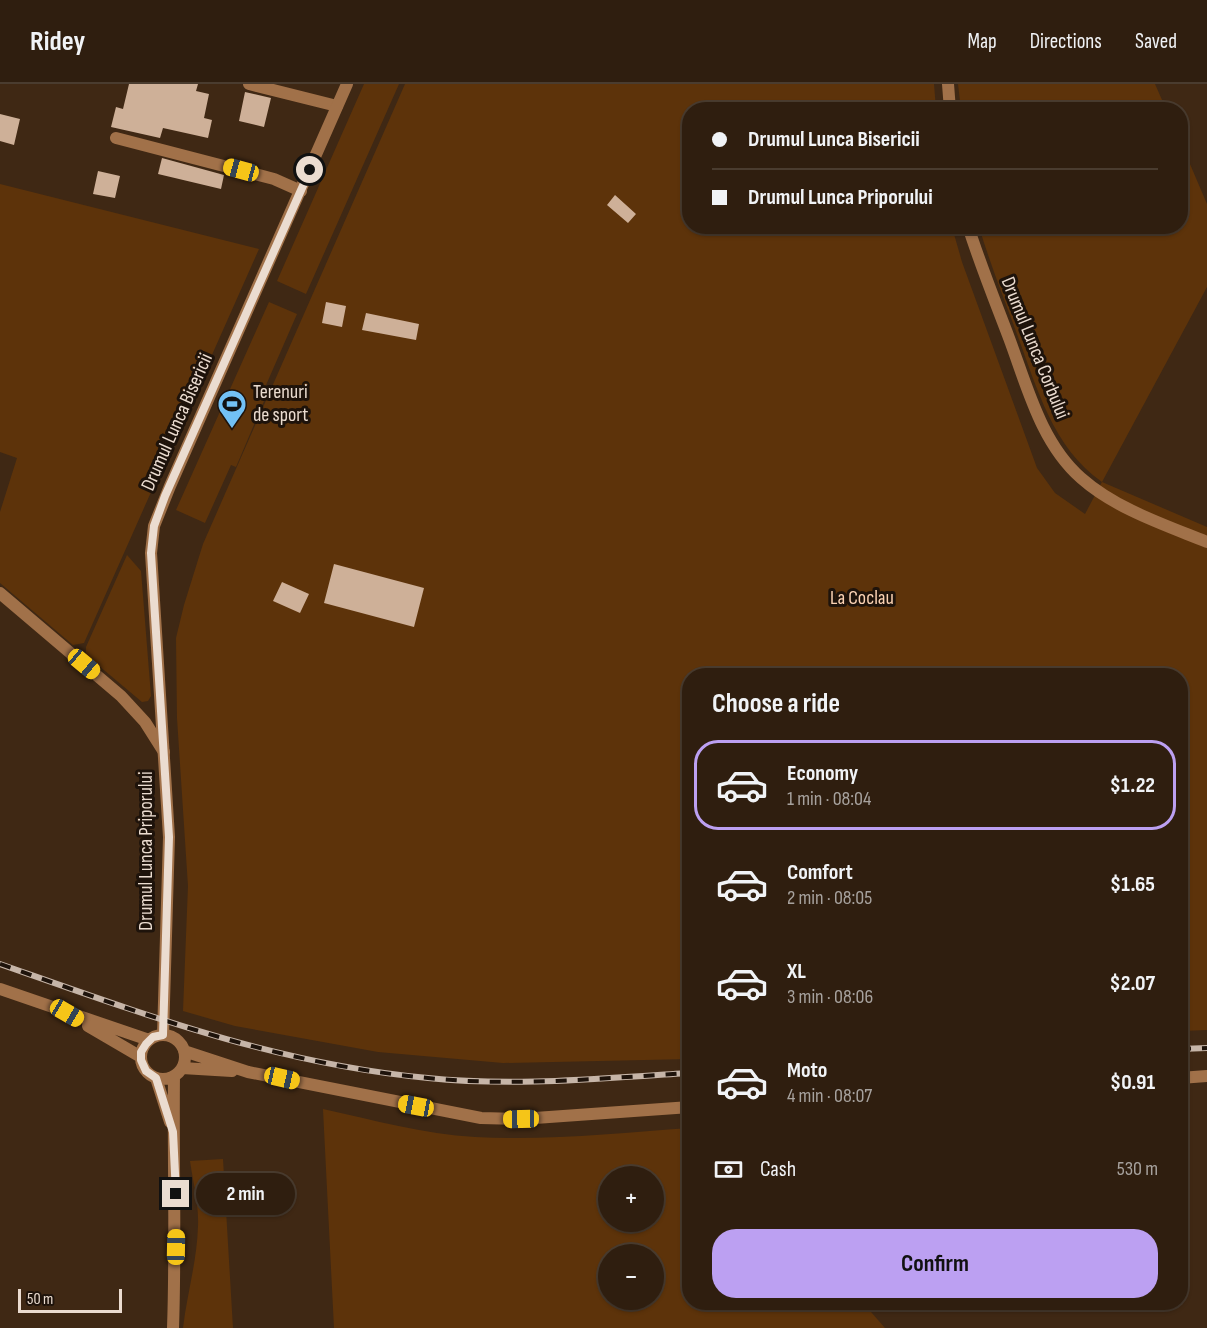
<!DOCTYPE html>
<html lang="en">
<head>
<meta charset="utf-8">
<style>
  :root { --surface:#2f1e0f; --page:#372718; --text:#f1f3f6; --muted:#a7a29e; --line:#4a3c2f; --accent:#bca0f2 }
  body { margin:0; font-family:"Sofia Sans Condensed",sans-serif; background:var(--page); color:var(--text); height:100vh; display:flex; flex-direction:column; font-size:22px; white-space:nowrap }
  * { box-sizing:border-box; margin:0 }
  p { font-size:20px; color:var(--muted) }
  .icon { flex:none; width:33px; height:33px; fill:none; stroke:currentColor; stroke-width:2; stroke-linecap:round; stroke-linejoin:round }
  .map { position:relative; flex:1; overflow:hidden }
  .sheet { position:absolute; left:682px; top:584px; width:506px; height:642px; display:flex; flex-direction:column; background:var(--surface); border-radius:24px; box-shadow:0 2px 4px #0004,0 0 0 2px var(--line) }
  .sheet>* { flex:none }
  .banner { position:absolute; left:682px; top:18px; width:506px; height:132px; border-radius:24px; box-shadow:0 2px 4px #0004,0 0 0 2px var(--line); display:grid; align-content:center; height:132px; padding:0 30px; background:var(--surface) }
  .buttons { position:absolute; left:598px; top:1082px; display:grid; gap:12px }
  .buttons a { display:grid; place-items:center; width:66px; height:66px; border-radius:50%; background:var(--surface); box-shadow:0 2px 4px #0004,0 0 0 2px var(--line); font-size:30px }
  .scale { position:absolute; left:18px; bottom:15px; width:104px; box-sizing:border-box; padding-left:6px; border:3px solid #ebdcd0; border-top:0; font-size:16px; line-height:21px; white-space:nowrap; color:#ebdcd0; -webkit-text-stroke:4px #1e130b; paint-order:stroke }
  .end { position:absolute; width:27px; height:27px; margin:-14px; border:8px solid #ebdcd0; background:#111; box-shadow:0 0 0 3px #111 }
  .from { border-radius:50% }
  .bubble { position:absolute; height:42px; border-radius:21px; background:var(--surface); box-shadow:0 2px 4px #0004,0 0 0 2px var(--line); font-size:20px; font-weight:700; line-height:42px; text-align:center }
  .car { position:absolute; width:18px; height:36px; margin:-18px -9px; border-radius:8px; box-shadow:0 0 4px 2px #0007; background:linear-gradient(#f5c518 24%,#345 0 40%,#f5c518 0 76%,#345 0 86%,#f5c518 0) }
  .banner b { display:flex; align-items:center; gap:21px; height:57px; font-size:22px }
  .banner b+b { border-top:2px solid var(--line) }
  .banner i { width:15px; height:15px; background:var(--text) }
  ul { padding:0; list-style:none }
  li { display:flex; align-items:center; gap:18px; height:90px; margin:0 12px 9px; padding:0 18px; border:3px solid transparent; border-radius:24px }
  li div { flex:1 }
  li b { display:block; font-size:22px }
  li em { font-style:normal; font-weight:700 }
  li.selected { border-color:var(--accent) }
  li>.icon { width:54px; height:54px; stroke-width:1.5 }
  h2 { padding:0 30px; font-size:27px; line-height:72px }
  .pay { display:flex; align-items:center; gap:15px; height:66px; padding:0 30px; font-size:22px }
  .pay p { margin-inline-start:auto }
  .primary-button { display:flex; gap:12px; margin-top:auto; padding:12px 30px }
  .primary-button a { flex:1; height:69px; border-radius:24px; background:var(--accent); color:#111; font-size:24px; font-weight:700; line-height:69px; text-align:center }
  header { display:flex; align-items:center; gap:36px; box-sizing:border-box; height:84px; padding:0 30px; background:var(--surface); border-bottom:2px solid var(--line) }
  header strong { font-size:28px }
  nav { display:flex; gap:33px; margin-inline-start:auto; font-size:21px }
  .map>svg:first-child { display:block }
  .green { fill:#5d330a; fill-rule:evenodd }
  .building { fill:#ceb098 }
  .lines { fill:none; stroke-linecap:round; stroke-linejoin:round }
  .minor { stroke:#a17149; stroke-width:12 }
  .tertiary { stroke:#a17149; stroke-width:12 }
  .rail-casing { stroke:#c6b5a8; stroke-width:6 }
  .rail { stroke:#1e130b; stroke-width:4; stroke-dasharray:11; stroke-linecap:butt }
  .route { stroke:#ebdcd0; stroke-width:8 }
  .labels { text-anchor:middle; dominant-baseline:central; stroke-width:6; stroke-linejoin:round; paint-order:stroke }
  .street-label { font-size:20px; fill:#ebdcd0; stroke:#1e130b }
  .poi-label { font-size:20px; fill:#ebdcd0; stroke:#1e130b; text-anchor:start }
  .park-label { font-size:20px; fill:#fcd3b4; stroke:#1e130b }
</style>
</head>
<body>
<header>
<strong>Ridey</strong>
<nav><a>Map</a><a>Directions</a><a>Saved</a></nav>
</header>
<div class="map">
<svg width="1207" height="1244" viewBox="0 0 1207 1244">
  <rect width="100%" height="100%" fill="#3f2814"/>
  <path class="green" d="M364,0h35l-93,210 -29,-13z
    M405,0h529l2,25 -246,1v116l262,1 10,35 75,206 18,25 30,21 17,-32c-49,-34 -65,-94 -85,-148 -13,-35 -27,-71 -38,-107l201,-1 1,-83 26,61v83l-105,195 105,45v503l-26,1 -1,-356h-490v384l-187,4 -125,-11 -143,-26 -52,-15 5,-125 -11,-168 -1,-80 8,-33 19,-61z
    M958,0h197l11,25h-205z
    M0,100l259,65 -175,394 -11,2 -73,-62v-71l17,-54 -17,-6z
    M269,218l28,12 -34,78 4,2 -31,73 -5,-2 -26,58 -29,-13z
    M127,471l14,16 10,125 -3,5 -6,1 -56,-47v-8z
    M323,1025c50,11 101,25 152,28 72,4 144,-4 215,-9v174h178l3,10 14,16h-551zM609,1092h45v45h-45zM609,1170h45v45h-45z
    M223,1075l10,169h-50c4,-34 14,-67 15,-102 1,-22 -5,-43 -8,-65z"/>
  <path class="building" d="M129,0h69l-2,7 13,3 -5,24 8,2 -4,18 -45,-10 -3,10 -49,-11 5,-20 7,2z
    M245,8l26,6 -7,29 -25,-6z
    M0,30l20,5 -6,26 -14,-4z
    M162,74l62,17 -3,14 -63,-15z
    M98,87l22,5 -5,22 -22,-4z
    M615,111l21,19 -8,9 -21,-18z
    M326,218l20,4 -4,21 -20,-4z
    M366,229l53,11 -3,16 -54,-10z
    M334,480l90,24 -10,39 -90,-24z
    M282,498l27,12 -9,19 -27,-12z"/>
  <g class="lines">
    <path class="minor" d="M249,0l88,22
      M948,0l2,26
      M116,54l158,41 27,12
      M968,142c12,38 27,75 41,112 18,48 32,105 72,140 35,31 84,47 126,64
      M0,509l121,103 24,26 19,30"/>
    <path class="tertiary" d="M0,905l149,51
      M88,942l53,31
      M141 973a22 22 0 1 1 44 0a22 22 0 1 1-44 0Z
      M163,951l6,-198 -18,-284 3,-27 16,-40 177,-402
      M184,967l64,21 233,46 40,1 169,-12
      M182,984l50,3
      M156,994l14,44
      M1180,994l27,-2
      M173,1244c3,-84 0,-168 1,-252"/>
    <g class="rail-casing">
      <path id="rail" d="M0,880c143,50 276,100 428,114 87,9 175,0 262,-5
        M1180,965l27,-1"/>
    </g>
    <use href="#rail" class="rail"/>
  </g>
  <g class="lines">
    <path class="route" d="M176,1110l-3,-62 -17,-54 -10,-7 -5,-11v-8l5,-8 7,-7 10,-2 6,-198 -18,-284 3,-27 11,-30 145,-326"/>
  </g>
  <defs>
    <g id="stadium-pin" transform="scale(1.5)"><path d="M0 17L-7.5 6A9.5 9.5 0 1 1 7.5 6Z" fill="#72c1f5" stroke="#1e130b"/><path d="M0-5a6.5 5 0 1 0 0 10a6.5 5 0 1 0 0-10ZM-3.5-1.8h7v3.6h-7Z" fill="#111"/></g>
  </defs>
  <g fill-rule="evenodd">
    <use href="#stadium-pin" x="232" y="320"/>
  </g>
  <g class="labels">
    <g class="street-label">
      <text transform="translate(1035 264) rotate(68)">Drumul Lunca Corbului</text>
      <text transform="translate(177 338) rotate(-66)">Drumul Lunca Bisericii</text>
      <text transform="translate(146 767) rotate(-90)">Drumul Lunca Priporului</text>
    </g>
    <g class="poi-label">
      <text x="253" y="308">Terenuri<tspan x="253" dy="23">de sport</tspan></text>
    </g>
    <g class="park-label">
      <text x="862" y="514">La Coclau</text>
    </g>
  </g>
</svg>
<div class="buttons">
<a>+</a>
<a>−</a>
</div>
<div class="scale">50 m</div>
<i class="end from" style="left:310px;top:86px"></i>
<i class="end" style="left:176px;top:1110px"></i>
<div class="bubble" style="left:196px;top:1089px;width:99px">2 min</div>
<i class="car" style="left:241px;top:86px;rotate:285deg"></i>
<i class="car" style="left:84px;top:580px;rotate:130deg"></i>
<i class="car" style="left:67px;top:929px;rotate:120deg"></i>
<i class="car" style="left:282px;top:994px;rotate:103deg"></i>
<i class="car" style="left:416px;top:1022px;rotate:281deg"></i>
<i class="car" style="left:521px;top:1035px;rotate:269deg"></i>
<i class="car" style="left:176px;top:1163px;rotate:1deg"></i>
<div class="banner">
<b><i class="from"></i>Drumul Lunca Bisericii</b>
<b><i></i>Drumul Lunca Priporului</b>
</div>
<section class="sheet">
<h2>Choose a ride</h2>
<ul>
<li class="selected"><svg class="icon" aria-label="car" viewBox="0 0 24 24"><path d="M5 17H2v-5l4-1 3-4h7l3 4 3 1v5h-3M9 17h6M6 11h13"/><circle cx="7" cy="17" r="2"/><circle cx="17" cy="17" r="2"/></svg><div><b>Economy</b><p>1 min · 08:04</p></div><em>$1.22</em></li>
<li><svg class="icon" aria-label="car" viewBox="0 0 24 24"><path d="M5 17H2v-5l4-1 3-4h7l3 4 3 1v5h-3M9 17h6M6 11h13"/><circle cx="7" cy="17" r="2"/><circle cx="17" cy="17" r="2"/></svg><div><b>Comfort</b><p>2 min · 08:05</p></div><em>$1.65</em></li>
<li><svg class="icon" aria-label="car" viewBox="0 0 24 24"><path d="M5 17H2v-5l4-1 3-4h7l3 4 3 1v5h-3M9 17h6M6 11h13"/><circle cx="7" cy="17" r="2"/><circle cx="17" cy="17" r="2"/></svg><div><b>XL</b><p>3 min · 08:06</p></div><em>$2.07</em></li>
<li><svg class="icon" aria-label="car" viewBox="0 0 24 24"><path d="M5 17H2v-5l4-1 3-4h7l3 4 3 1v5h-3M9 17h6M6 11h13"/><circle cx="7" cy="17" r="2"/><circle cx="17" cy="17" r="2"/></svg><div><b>Moto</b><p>4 min · 08:07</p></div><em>$0.91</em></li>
</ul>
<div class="pay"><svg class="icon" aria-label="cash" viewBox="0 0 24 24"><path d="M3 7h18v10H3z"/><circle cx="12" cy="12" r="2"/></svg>Cash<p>530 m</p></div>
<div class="primary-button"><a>Confirm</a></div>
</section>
</div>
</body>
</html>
